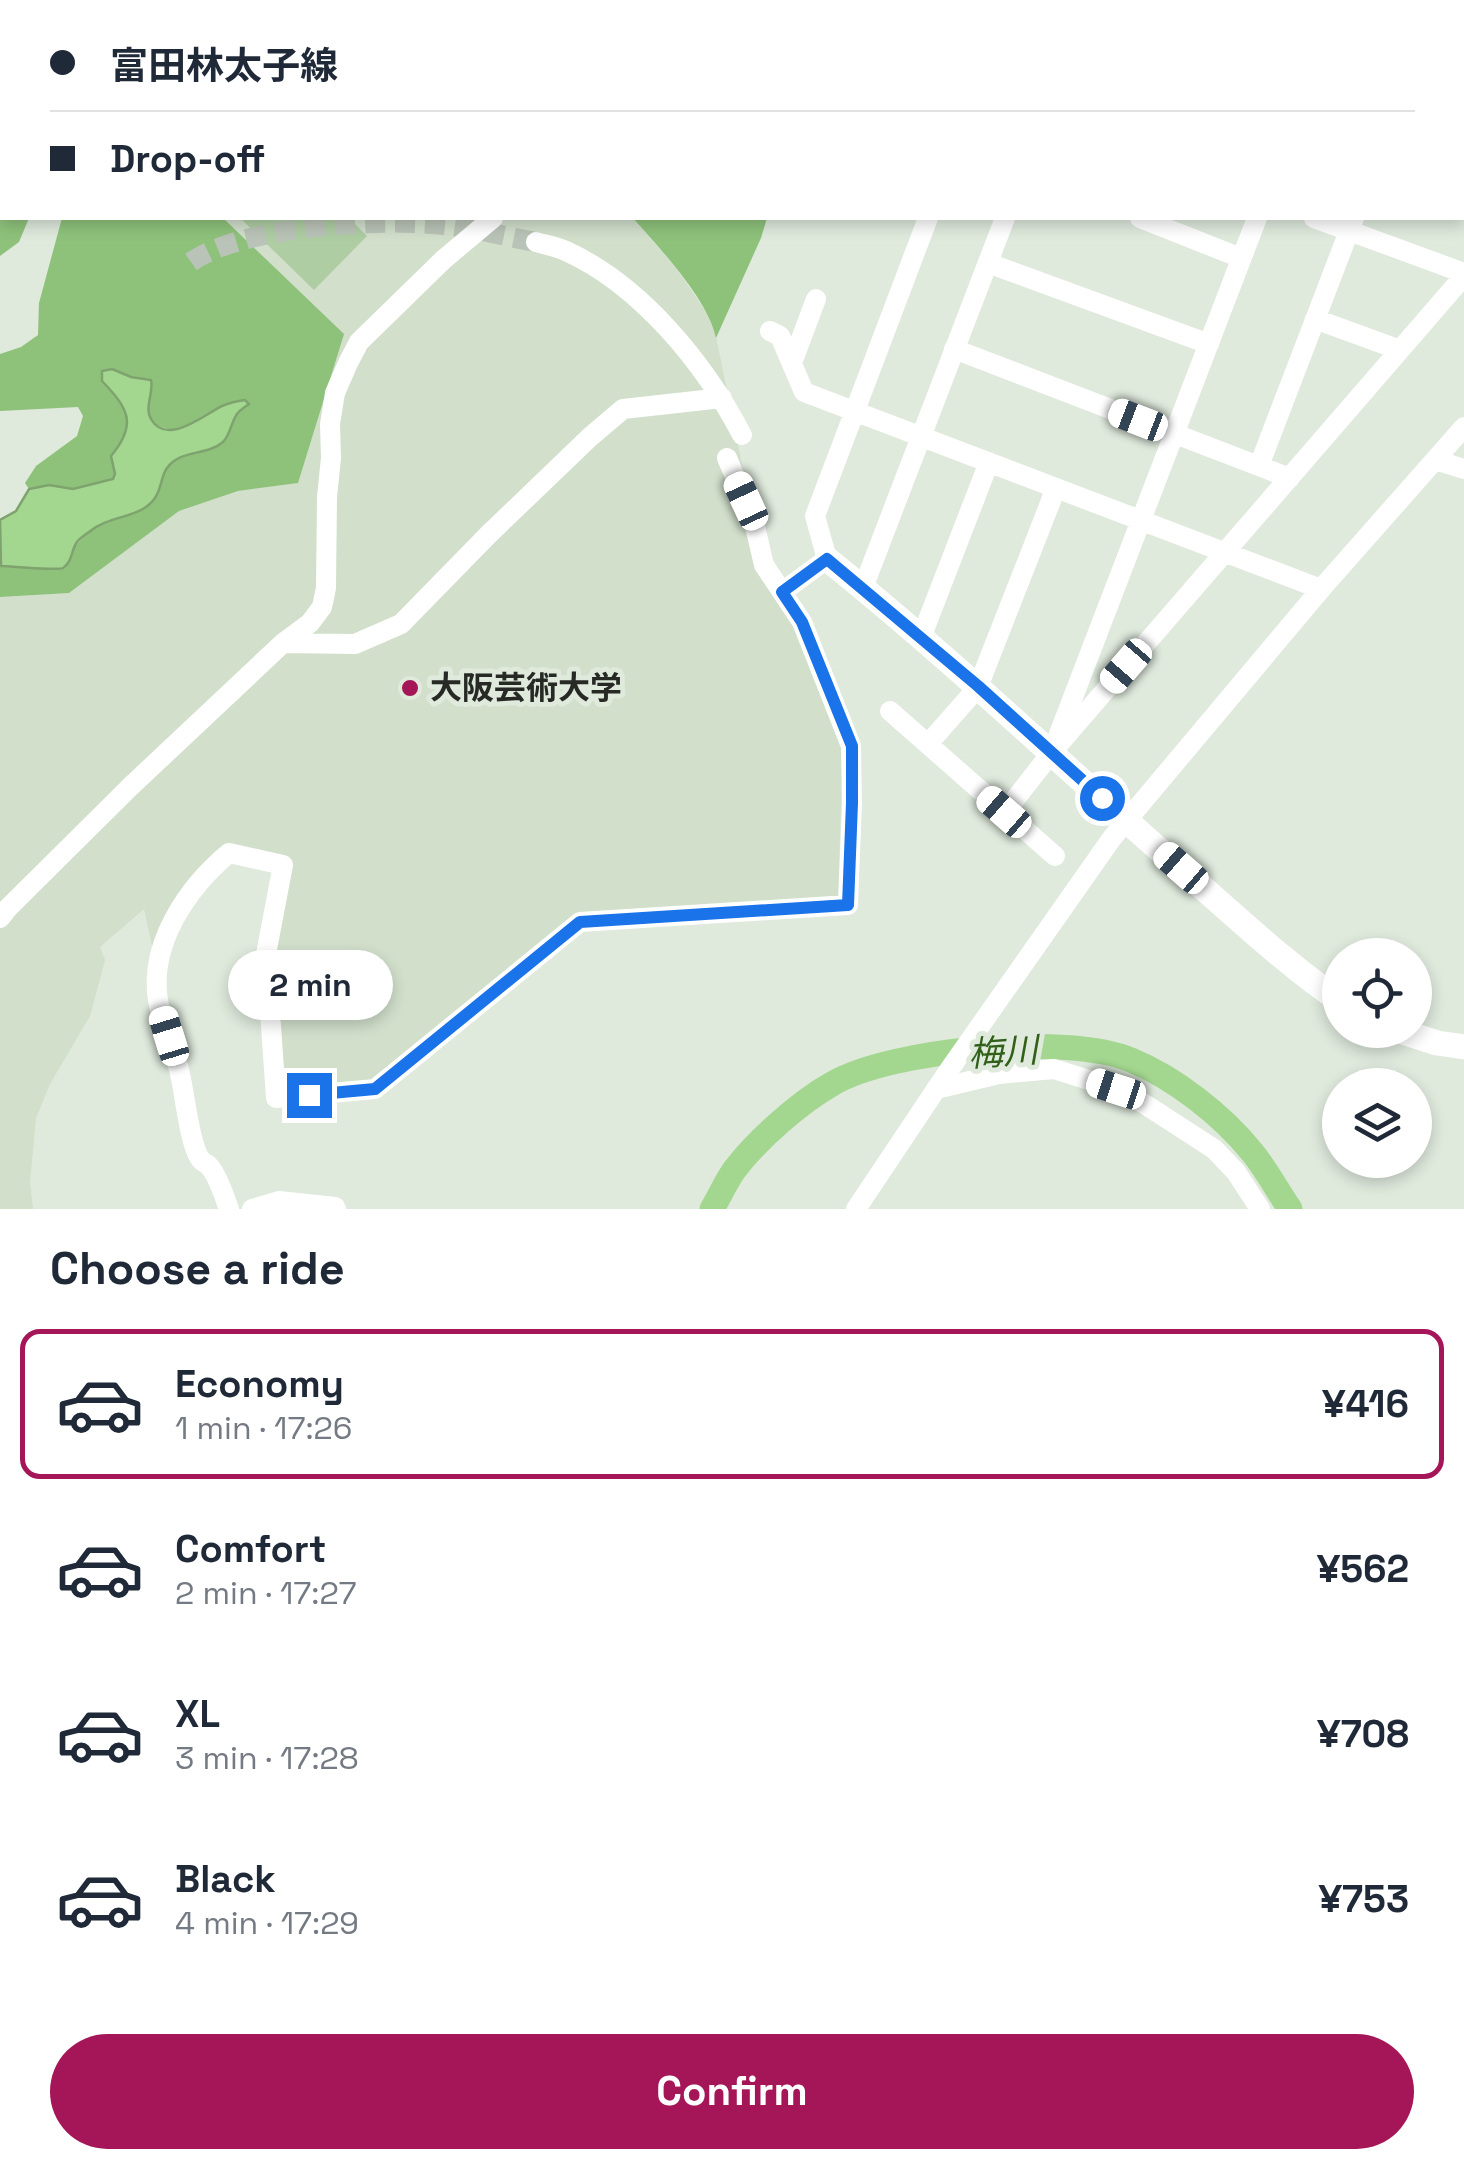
<!DOCTYPE html>
<html lang="en">
<head>
<meta charset="utf-8">
<style>
  :root { --surface:#fff; --page:#f2f2f3; --text:#1f2937; --muted:#747a83; --line:#e0e1e3; --accent:#a51659 }
  body { margin:0; font-family:"Space Grotesk","Noto Sans JP",sans-serif; background:var(--page); color:var(--text); height:100vh; display:flex; flex-direction:column; font-size:38px; white-space:nowrap }
  * { box-sizing:border-box; margin:0 }
  p { font-size:32px; color:var(--muted) }
  .icon { flex:none; width:55px; height:55px; fill:none; stroke:currentColor; stroke-width:2; stroke-linecap:round; stroke-linejoin:round }
  .map { position:relative; height:1209px; overflow:hidden }
  .sheet { display:flex; flex-direction:column; background:var(--surface); flex:1 }
  .sheet>* { flex:none }
  .banner { position:absolute; left:0px; top:0px; width:1465px; height:220px; box-shadow:0 5px 15px #0003; display:grid; align-content:center; height:220px; padding:0 50px; background:var(--surface) }
  .tools { position:absolute; left:1322px; top:938px; display:grid; gap:20px }
  .tools a { display:grid; place-items:center; width:110px; height:110px; border-radius:50%; background:var(--surface); box-shadow:0 5px 15px #0003; font-size:50px }
  .end { position:absolute; width:45px; height:45px; margin:-22px; border:12px solid #1a73e8; background:#fff; box-shadow:0 0 0 5px #fff }
  .from { border-radius:50% }
  .bubble { position:absolute; height:70px; border-radius:35px; background:var(--surface); box-shadow:0 5px 15px #0003; font-size:32px; font-weight:800; line-height:70px; text-align:center }
  .car { position:absolute; width:30px; height:60px; margin:-30px -15px; border-radius:12px; box-shadow:0 0 8px 2px #0007; background:linear-gradient(#fff 24%,#345 0 40%,#fff 0 76%,#345 0 86%,#fff 0) }
  .banner b { display:flex; align-items:center; gap:35px; height:95px; font-size:38px }
  .banner b+b { border-top:2px solid var(--line) }
  .banner i { width:25px; height:25px; background:var(--text) }
  ul { padding:0; list-style:none }
  li { display:flex; align-items:center; gap:30px; height:150px; margin:0 20px 15px; padding:0 30px; border:5px solid transparent; border-radius:20px }
  li div { flex:1 }
  li b { display:block; font-size:38px }
  li em { font-style:normal; font-weight:800 }
  li.on { border-color:var(--accent) }
  li>.icon { width:90px; height:90px; stroke-width:1.5 }
  h2 { padding:0 50px; font-size:45px; line-height:120px }
  .action { display:flex; gap:20px; margin-top:auto; padding:20px 50px }
  .action a { flex:1; height:115px; border-radius:60px; background:var(--accent); color:#fff; font-size:40px; font-weight:800; line-height:115px; text-align:center }
  .map>svg:first-child { display:block }
  .built { fill:#d1dfcb }
  .green { fill:#aecda3 }
  .forest { fill:#8ec27b }
  .water { fill:#a3d78f; stroke:#7ea36f; stroke-width:2.5 }
  .lines { fill:none; stroke-linecap:round; stroke-linejoin:round }
  .river { stroke:#a3d78f; stroke-width:25 }
  .minor-tunnel { stroke:#bac3b7; stroke-width:20; stroke-dasharray:20 10; stroke-linecap:butt }
  .minor { stroke:#fff; stroke-width:20 }
  .major { stroke:#fff; stroke-width:25 }
  .route { stroke:#1a73e8; stroke-width:12 }
  .poi-dot { fill:#a51659; stroke:#dfe9dc; stroke-width:4 }
  .labels { text-anchor:middle; dominant-baseline:central; stroke-width:10; stroke-linejoin:round; paint-order:stroke }
  .poi-label { font-size:32px; font-weight:bold; fill:#262924; stroke:#dfe9dc; text-anchor:start }
  .water-label { font-size:35px; font-style:italic; fill:#31601a; stroke:#dfe9dc }
</style>
</head>
<body>
<div class="map">
<svg width="1464" height="1209" viewBox="0 0 1464 1209">
  <rect width="100%" height="100%" fill="#dfe9dc"/>
  <path class="built" d="M183,218h450l43,50 37,54 52,255 32,53 46,116 -5,154 -261,15 -201,168 -94,5 -10,-129 19,-96 -63,-17 -74,108 -10,-45 -44,38 5,13 -15,56 -40,68 -14,34 -6,64 3,27h-33v-612l69,-4 110,-82 59,-20 59,-8z"/>
  <path class="green" d="M351,0h266l-2,2h-266z
    M240,218h114l-3,2 16,16 -53,54z"/>
  <path class="forest" d="M0,0h179l-1,2h-176v216h27l-10,24 -19,14z
    M62,218h161l121,116 -46,149 -60,8 -59,20 -110,82 -69,4v-32l30,1 44,-19 18,-19 15,-8 39,-13c6,-13 12,-32 23,-42 16,-14 46,-11 57,-28 5,-6 7,-15 11,-22l-16,-8c-18,12 -40,30 -62,19 -6,-3 -10,-5 -11,-13 -1,-11 6,-21 3,-33l-20,-3 -19,-8 -10,12c26,27 36,43 9,75l4,18 -2,5 -40,10 -24,-4 -20,4 -4,-6 11,-17 41,-30 6,-20 -5,-9 -78,4v-57l21,-7 17,-12 1,-32z
    M633,218h134l-6,20 -45,100c-8,-39 -56,-89 -83,-120z"/>
  <path class="water" d="M112,369l19,8 20,3c3,12 -7,28 0,39 16,28 54,-5 71,-13 7,-3 15,-5 23,-6l4,4c-4,3 -9,6 -12,10 -6,9 -7,21 -14,28 -16,14 -42,7 -56,26 -8,11 -4,27 -21,39 -15,11 -39,10 -57,25 -4,3 -9,6 -12,10 -6,8 -4,19 -14,26 -6,3 -51,-2 -62,-2l-1,-46 16,-9 13,-22 20,-4 24,4 40,-10 2,-5 -4,-18c27,-32 17,-48 -9,-75v-10z"/>
  <g class="lines">
    <path class="river" d="M712,1209c8,-13 14,-28 23,-40 22,-29 65,-67 97,-85 59,-35 236,-51 299,-24 44,18 91,55 121,92 14,17 25,38 38,57"/>
    <path class="minor-tunnel" d="M191,262c52,-37 199,-45 262,-36 28,4 56,11 83,16"/>
    <path class="minor" d="M1355,0l6,2
      M1088,2l1,-2
      M1165,2l1,-2
      M1242,2l1,-2
      M1340,2l1,-2
      M1436,2l1,-2
      M1462,41l2,1
      M1140,218l101,40
      M1314,218l150,55
      M536,242c10,3 21,5 30,9 75,34 139,113 176,184
      M988,263l221,81
      M1315,319l85,31
      M770,331l10,5 24,56 517,197
      M954,349l336,129
      M792,363l24,-64
      M1435,460l29,9
      M1259,466l95,-248
      M863,588l142,-370
      M782,592l45,-33 -12,-43 113,-298
      M921,638l68,-176
      M283,643l72,1 46,-20 88,-90 101,-97 33,-28 99,-11
      M890,711l165,145
      M1057,739l200,-521
      M928,744l50,-57 78,-199
      M1005,812l47,-60 412,-476
      M0,918l8,-10 123,-122 152,-143 27,-20 12,-16 4,-19 1,-91 4,-39 -1,-34 5,-31 13,-30 11,-21 84,-82 50,-42
      M936,1089l63,-15 55,-5 63,20 29,16 68,44 22,23 24,37
      M229,1209c-5,-13 -10,-31 -19,-42 -5,-6 -7,-3 -11,-10 -10,-17 -14,-62 -19,-83 -5,-25 -18,-49 -22,-74 -9,-56 29,-112 71,-147l54,12 -17,89 10,144 99,-9 205,-167 268,-17 4,-102 -1,-57 -49,-124 -38,-57 -11,-47 -26,-60
      M252,1209l27,-8 56,6 1,2
      M856,1209l91,-136 165,-235 209,-249 143,-162"/>
    <path class="major" d="M827,559c125,100 240,211 361,316 50,43 98,89 152,126
      M1397,1030l40,13 27,4"/>
  </g>
  <g class="lines">
    <path class="route" d="M309,1095l66,-6 205,-167 268,-17 4,-102v-57l-50,-124 -20,-30 45,-33 151,127 124,112"/>
  </g>
  <circle class="poi-dot" cx="410" cy="688" r="10"/>
  <g class="labels">
    <g class="poi-label">
      <text x="430" y="688">大阪芸術大学</text>
    </g>
    <g class="water-label">
      <text transform="translate(1003 1052) rotate(-4)">梅川</text>
    </g>
  </g>
</svg>
<div class="tools">
<a><svg class="icon" aria-label="locate" viewBox="0 0 24 24"><circle cx="12" cy="12" r="6"/><path d="M12 2v4M12 18v4M2 12h4M18 12h4"/></svg></a>
<a><svg class="icon" aria-label="layers" viewBox="0 0 24 24"><path d="M12 4l9 5-9 5-9-5zM3 14l9 5 9-5"/></svg></a>
</div>
<i class="end from" style="left:1102px;top:798px"></i>
<i class="end" style="left:309px;top:1095px"></i>
<div class="bubble" style="left:228px;top:950px;width:165px">2 min</div>
<i class="car" style="left:1138px;top:420px;rotate:291deg"></i>
<i class="car" style="left:746px;top:501px;rotate:335deg"></i>
<i class="car" style="left:1126px;top:666px;rotate:221deg"></i>
<i class="car" style="left:1004px;top:812px;rotate:311deg"></i>
<i class="car" style="left:1181px;top:868px;rotate:311deg"></i>
<i class="car" style="left:169px;top:1036px;rotate:343deg"></i>
<i class="car" style="left:1116px;top:1089px;rotate:288deg"></i>
<div class="banner">
<b><i class="from"></i>富田林太子線</b>
<b><i></i>Drop-off</b>
</div>
</div>
<section class="sheet">
<h2>Choose a ride</h2>
<ul>
<li class="on"><svg class="icon" aria-label="car" viewBox="0 0 24 24"><path d="M5 17H2v-5l4-1 3-4h7l3 4 3 1v5h-3M9 17h6M6 11h13"/><circle cx="7" cy="17" r="2"/><circle cx="17" cy="17" r="2"/></svg><div><b>Economy</b><p>1 min · 17:26</p></div><em>¥416</em></li>
<li><svg class="icon" aria-label="car" viewBox="0 0 24 24"><path d="M5 17H2v-5l4-1 3-4h7l3 4 3 1v5h-3M9 17h6M6 11h13"/><circle cx="7" cy="17" r="2"/><circle cx="17" cy="17" r="2"/></svg><div><b>Comfort</b><p>2 min · 17:27</p></div><em>¥562</em></li>
<li><svg class="icon" aria-label="car" viewBox="0 0 24 24"><path d="M5 17H2v-5l4-1 3-4h7l3 4 3 1v5h-3M9 17h6M6 11h13"/><circle cx="7" cy="17" r="2"/><circle cx="17" cy="17" r="2"/></svg><div><b>XL</b><p>3 min · 17:28</p></div><em>¥708</em></li>
<li><svg class="icon" aria-label="car" viewBox="0 0 24 24"><path d="M5 17H2v-5l4-1 3-4h7l3 4 3 1v5h-3M9 17h6M6 11h13"/><circle cx="7" cy="17" r="2"/><circle cx="17" cy="17" r="2"/></svg><div><b>Black</b><p>4 min · 17:29</p></div><em>¥753</em></li>
</ul>
<div class="action"><a>Confirm</a></div>
</section>
</body>
</html>
